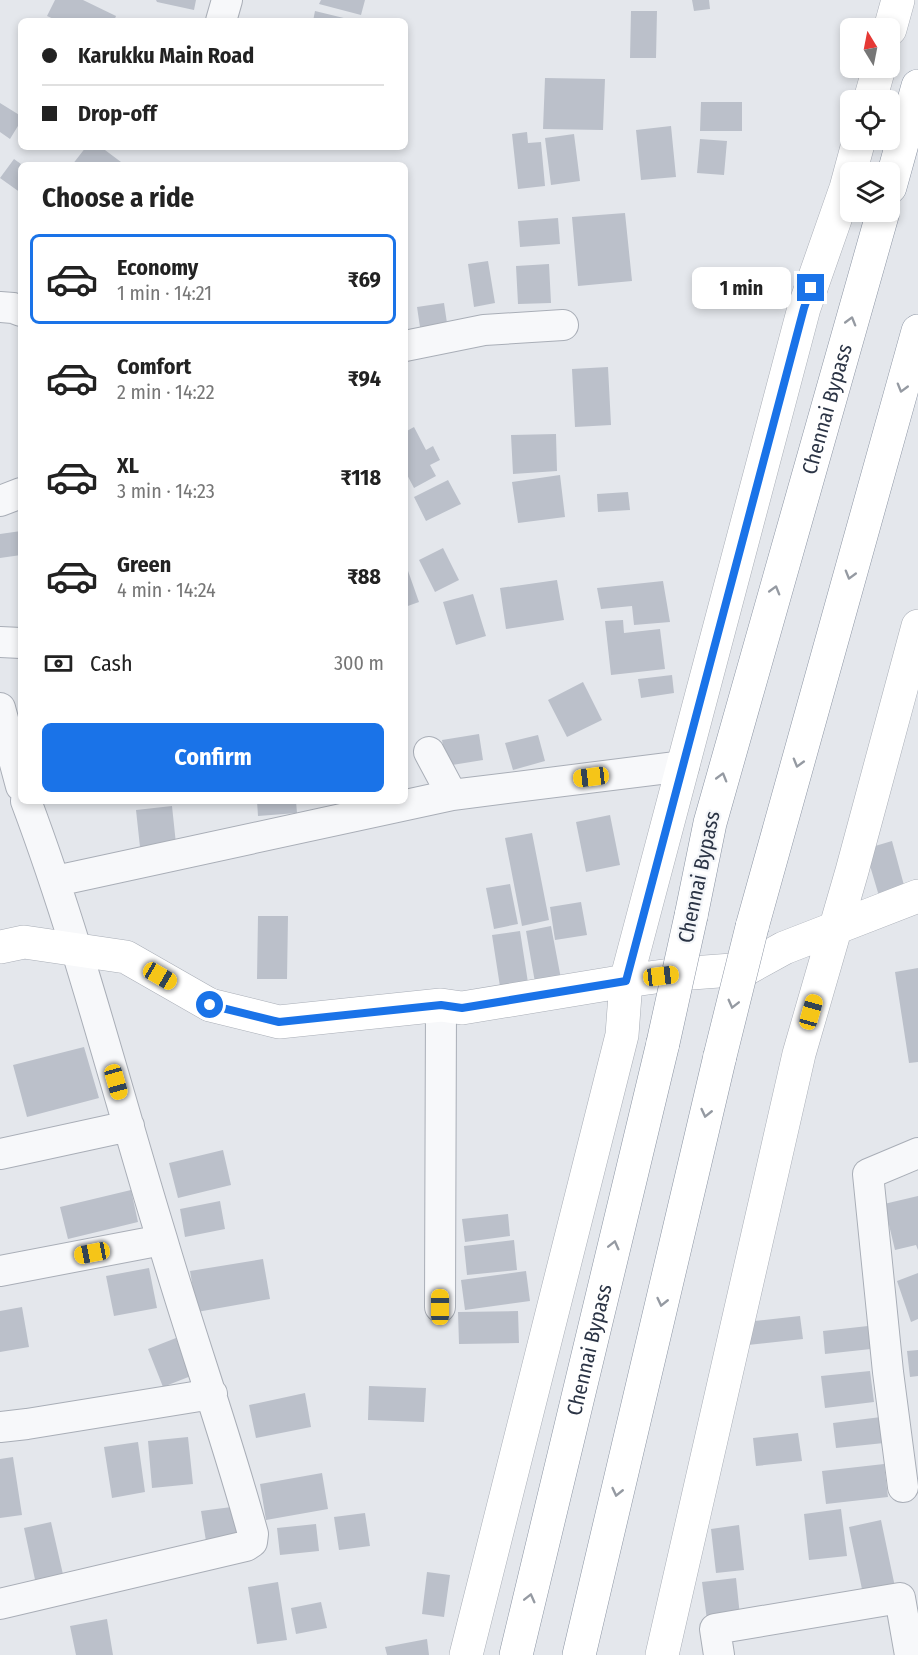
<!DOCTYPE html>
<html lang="en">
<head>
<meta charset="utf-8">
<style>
  :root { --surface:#fff; --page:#f2f2f2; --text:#222; --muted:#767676; --line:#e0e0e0; --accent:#1a73e8 }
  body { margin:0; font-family:"Fira Sans Condensed",sans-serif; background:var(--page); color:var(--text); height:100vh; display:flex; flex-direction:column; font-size:22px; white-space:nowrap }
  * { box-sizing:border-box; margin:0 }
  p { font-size:20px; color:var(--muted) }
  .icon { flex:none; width:33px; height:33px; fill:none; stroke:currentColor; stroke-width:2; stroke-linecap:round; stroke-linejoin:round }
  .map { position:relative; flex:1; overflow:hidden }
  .drawer { position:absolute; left:18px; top:162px; width:390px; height:642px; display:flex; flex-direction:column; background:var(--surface); border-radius:9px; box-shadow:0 3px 9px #0003 }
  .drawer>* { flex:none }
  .guide { position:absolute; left:18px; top:18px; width:390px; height:132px; border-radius:9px; box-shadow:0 3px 9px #0003; display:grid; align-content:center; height:132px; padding:0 24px; background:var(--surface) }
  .needle { width:39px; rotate:350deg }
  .controls { position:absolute; left:840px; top:18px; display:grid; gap:12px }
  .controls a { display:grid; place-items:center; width:60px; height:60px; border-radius:9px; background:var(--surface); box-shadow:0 3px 9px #0003; font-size:30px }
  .end { position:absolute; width:27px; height:27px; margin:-14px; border:8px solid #1a73e8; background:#fff; box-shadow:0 0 0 3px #fff }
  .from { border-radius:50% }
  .bubble { position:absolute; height:42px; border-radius:9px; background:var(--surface); box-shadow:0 3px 9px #0003; font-size:20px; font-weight:700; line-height:42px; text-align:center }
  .car { position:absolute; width:18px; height:36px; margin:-18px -9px; border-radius:8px; box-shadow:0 0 4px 2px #0007; background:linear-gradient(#f5c518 24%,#345 0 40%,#f5c518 0 76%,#345 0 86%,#f5c518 0) }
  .guide b { display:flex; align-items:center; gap:21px; height:57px; font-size:22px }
  .guide b+b { border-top:2px solid var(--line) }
  .guide i { width:15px; height:15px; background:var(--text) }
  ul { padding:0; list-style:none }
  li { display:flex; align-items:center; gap:18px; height:90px; margin:0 12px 9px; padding:0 12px; border:3px solid transparent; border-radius:9px }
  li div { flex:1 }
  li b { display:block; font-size:22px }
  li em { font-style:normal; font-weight:700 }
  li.active { border-color:var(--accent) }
  li>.icon { width:54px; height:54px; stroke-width:1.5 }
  h2 { padding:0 24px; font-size:27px; line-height:72px }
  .pay { display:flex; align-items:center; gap:15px; height:66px; padding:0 24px; font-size:22px }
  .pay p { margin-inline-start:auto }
  .button { display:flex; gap:12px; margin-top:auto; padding:12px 24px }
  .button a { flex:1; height:69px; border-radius:9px; background:var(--accent); color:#fff; font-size:24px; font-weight:700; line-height:69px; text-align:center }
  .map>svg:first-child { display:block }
  .building { fill:#bbc0ca }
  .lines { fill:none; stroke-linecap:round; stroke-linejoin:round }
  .street-casing { stroke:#a9aeb7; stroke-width:32 }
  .secondary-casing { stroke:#a9aeb7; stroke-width:34 }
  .highway-casing { stroke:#8b94a3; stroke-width:34 }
  .street { stroke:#f7f8fa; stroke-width:30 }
  .secondary { stroke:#fff; stroke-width:33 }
  .highway { stroke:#fff; stroke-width:33 }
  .highway-bridge-casing { stroke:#8b94a3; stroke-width:34; stroke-linecap:butt }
  .highway-bridge { stroke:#fff; stroke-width:33 }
  .oneway { stroke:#959aa2 }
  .route { stroke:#1a73e8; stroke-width:8 }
  .labels { text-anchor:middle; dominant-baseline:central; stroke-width:4.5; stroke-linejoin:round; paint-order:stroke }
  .street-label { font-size:21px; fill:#2b3445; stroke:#f4f6f9 }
</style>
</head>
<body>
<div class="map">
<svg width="918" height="1655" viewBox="0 0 918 1655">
  <rect width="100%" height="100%" fill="#e4e7ec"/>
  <path class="building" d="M55,0h28l33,16 -2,5h-56l-11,-5z
    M156,0h40l-2,10 -37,-8z
    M321,0h44l-4,15 -42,-11z
    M692,0h17l1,9 -16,2z
    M315,11l37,9v1h-39z
    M631,11h26l-1,47h-26z
    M545,78l60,1 -2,51 -60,-1z
    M701,102h41v29h-42z
    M0,103l21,13v5l-11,18 -10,-7z
    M671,126l5,51 -35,3 -5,-50z
    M527,132l1,11 13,-1 4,44 -27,3 -6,-55z
    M574,134l6,47 -29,4 -6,-47z
    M700,139l27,2 -3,34 -27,-2z
    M86,147h15l24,18h-53z
    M14,159l7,5v29l-21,-15z
    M625,213l7,68 -54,5 -6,-69z
    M558,218l2,26 -40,3 -2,-26z
    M488,261l7,42 -21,4 -6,-43z
    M549,264l2,39 -33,1 -2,-38z
    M444,303l3,20 -27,4 -3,-20z
    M608,367l3,58 -36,2 -3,-58z
    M414,427l12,23 7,-4 7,14 -10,5 6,11 -22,12 -9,-17v-39z
    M556,434l1,37 -44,3 -2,-39z
    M560,475l5,42 -47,6 -6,-41z
    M448,480l13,24 -35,17 -12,-24z
    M628,492l2,18 -32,2 -1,-18z
    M21,531v24l-21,3v-24z
    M443,548l16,32 -24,12 -16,-32z
    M407,568l12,34 -14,5v-38z
    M557,580l7,40 -58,9 -6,-41z
    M663,581l7,41 -36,3 -2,-19 -31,3 -4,-21z
    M473,594l13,42 -30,9 -13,-43z
    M623,620l1,13 36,-4 5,40 -54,6 -6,-54z
    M672,675l2,18 -33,5 -3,-19z
    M583,682l19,38 -35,17 -19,-37z
    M479,734l4,26 -37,6 -4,-26z
    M538,735l7,26 -32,9 -8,-27z
    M257,801h39l1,12 -39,3z
    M172,806l4,38 -36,3 -4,-37z
    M610,815l10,50 -34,7 -10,-50z
    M532,833l17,87 -27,6 -17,-88z
    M892,841l13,48 -26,7 -14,-47z
    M510,884l8,40 -24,5 -8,-41z
    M581,902l6,33 -32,5 -5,-33z
    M258,916h30l-1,63h-30z
    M551,926l11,58 -26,4 -10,-57z
    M520,931l9,58 -28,4 -9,-58z
    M918,968v94l-9,1 -14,-91z
    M84,1047l15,51 -72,19 -14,-52z
    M223,1150l8,35 -53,13 -9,-35z
    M131,1190l7,32 -70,17 -8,-32z
    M918,1196v54l-2,-5 -21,5 -11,-46z
    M220,1201l5,28 -40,8 -5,-28z
    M508,1214l2,22 -45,6 -3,-23z
    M514,1240l3,30 -50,5 -3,-29z
    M263,1259l7,40 -73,13 -7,-41z
    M149,1268l8,40 -43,8 -8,-40z
    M526,1271l4,30 -65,9 -4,-30z
    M918,1273v46l-7,3 -14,-41z
    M22,1307l7,40 -29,5v-41z
    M518,1311l1,32 -60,1 -1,-32z
    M800,1316l3,23 -55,6 -3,-23z
    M877,1325l3,23 -55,6 -2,-23z
    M176,1338l15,38 -28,11 -15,-38z
    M918,1350v26l-8,1 -3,-26z
    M870,1371l4,31 -49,6 -4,-32z
    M369,1386l57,2 -2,34 -56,-2z
    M305,1393l6,34 -55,11 -7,-33z
    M881,1417l3,26 -48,5 -3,-25z
    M798,1433l4,28 -46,5 -3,-28z
    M188,1437l5,47 -41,4 -4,-47z
    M138,1442l7,50 -33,6 -8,-51z
    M13,1457l9,58 -22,3v-59z
    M884,1464l4,33 -62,7 -4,-33z
    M322,1473l6,36 -62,11 -6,-36z
    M239,1506l4,30 -37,5 -5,-30z
    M841,1509l6,47 -38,4 -5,-46z
    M365,1513l5,33 -31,4 -5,-33z
    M881,1520l14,67 -32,7 -14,-67z
    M51,1522l14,61 -28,6 -13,-61z
    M316,1524l3,27 -39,4 -3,-27z
    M739,1525l5,45 -28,3 -5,-44z
    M427,1572l23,3 -6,42 -22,-3z
    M736,1578l4,38 -33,4 -5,-38z
    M278,1582l9,58 -30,4 -9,-57z
    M321,1602l6,26 -31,6 -5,-26z
    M107,1619l6,36h-37l-6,-29z
    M427,1639l2,16h-42l-2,-8z"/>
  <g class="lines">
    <g class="street-casing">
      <path id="street" d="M221,21l6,-21
        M0,307l13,1 8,3
        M405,346l79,-16 79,-5
        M0,501l21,-8
        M0,642l21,1
        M0,708l21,78
        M429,752l23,43
        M56,881l396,-86 232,-29
        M0,1154l129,-28
        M0,1271l162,-31
        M440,1307l1,-302
        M0,1427l27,-3 185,-30
        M903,1487l-15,-115 -20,-198 50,-21
        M0,1604l246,-58 6,-4 1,-8c-27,-99 -62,-196 -91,-295 -45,-146 -82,-294 -136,-438
        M719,1655l-4,-26 185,-31 10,57"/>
    </g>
    <g class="secondary-casing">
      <path id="secondary" d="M890,29l8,-29
        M870,100l9,-32
        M0,947l24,-5 102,15 84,48 69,17 162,-17 21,3 164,-27 52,-7 68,-5 38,-21 134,-52
        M466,1655l156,-620 4,-54 178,-673 42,-120 13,-48
        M662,1655l137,-601 53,-183 66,-245"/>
    </g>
    <g class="highway-casing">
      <g id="highway">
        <path d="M890,187l28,-101"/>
        <path id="s1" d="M691,916l19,-93 173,-611"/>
        <path d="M752,927l166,-596"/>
        <path id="s2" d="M516,1655l147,-612"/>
        <path d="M579,1655l141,-599"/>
      </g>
    </g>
    <use href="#street" class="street"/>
    <use href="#secondary" class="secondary"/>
    <use href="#highway" class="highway"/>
    <g class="highway-bridge-casing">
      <path id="highway-bridge" d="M663,1043l28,-127
        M720,1056l32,-129"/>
    </g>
    <use href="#highway-bridge" class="highway-bridge"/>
  </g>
  <defs><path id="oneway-chevron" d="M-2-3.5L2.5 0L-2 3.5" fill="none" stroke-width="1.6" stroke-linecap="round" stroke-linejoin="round" transform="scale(1.5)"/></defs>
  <g class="oneway">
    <use href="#oneway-chevron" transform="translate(851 321) rotate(-74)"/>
    <use href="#oneway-chevron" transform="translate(902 388) rotate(106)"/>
    <use href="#oneway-chevron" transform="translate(850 575) rotate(106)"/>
    <use href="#oneway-chevron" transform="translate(775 590) rotate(-74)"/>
    <use href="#oneway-chevron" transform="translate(798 763) rotate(106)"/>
    <use href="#oneway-chevron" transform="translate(722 777) rotate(-74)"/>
    <use href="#oneway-chevron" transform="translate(733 1004) rotate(104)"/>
    <use href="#oneway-chevron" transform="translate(706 1113) rotate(103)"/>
    <use href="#oneway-chevron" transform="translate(614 1245) rotate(-76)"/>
    <use href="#oneway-chevron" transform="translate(662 1302) rotate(103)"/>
    <use href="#oneway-chevron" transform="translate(617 1492) rotate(103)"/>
    <use href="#oneway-chevron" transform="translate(530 1598) rotate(-76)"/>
  </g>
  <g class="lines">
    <path class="route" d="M210,1005l69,17 162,-17 21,3 164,-27 178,-673 7,-20"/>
  </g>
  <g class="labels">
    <g class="street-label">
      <text stroke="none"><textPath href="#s1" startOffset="525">Chennai Bypass</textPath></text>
      <text transform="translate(699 877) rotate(-78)">Chennai Bypass</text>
      <text stroke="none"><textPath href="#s2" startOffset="314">Chennai Bypass</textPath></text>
    </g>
  </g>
</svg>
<div class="controls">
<a><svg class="needle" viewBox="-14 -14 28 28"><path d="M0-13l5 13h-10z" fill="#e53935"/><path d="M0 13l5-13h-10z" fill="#767676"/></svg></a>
<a><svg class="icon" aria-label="locate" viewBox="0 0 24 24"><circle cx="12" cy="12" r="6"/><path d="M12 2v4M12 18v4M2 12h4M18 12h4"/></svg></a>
<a><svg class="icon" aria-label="layers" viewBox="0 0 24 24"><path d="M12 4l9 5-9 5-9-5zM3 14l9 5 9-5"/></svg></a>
</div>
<i class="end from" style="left:210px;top:1005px"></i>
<i class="end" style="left:811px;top:288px"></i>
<div class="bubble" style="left:692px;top:267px;width:99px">1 min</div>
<i class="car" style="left:591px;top:777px;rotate:263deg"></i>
<i class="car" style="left:160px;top:976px;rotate:120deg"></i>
<i class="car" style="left:661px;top:976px;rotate:83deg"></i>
<i class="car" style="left:811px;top:1012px;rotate:16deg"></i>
<i class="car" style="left:116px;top:1082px;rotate:164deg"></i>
<i class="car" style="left:92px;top:1253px;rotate:259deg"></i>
<i class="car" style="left:440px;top:1307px;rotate:0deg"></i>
<div class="guide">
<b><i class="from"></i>Karukku Main Road</b>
<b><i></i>Drop-off</b>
</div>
<section class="drawer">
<h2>Choose a ride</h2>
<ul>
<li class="active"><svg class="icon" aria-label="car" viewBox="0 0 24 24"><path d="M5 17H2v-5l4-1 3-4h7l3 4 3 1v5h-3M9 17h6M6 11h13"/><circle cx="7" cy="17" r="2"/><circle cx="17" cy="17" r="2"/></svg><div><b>Economy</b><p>1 min · 14:21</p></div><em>₹69</em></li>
<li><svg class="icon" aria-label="car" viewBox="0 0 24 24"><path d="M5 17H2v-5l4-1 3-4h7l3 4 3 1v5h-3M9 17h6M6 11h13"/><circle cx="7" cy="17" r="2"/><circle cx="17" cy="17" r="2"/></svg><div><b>Comfort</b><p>2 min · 14:22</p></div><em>₹94</em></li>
<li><svg class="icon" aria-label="car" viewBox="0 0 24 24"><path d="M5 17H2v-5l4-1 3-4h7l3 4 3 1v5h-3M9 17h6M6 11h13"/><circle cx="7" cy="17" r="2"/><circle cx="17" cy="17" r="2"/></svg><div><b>XL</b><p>3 min · 14:23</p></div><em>₹118</em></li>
<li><svg class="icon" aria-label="car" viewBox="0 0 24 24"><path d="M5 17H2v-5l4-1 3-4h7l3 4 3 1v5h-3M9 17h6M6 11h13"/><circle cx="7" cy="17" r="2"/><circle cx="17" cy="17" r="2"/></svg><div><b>Green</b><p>4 min · 14:24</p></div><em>₹88</em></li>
</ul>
<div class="pay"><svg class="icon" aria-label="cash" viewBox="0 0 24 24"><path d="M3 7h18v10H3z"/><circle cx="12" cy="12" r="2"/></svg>Cash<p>300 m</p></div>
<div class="button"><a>Confirm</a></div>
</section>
</div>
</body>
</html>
